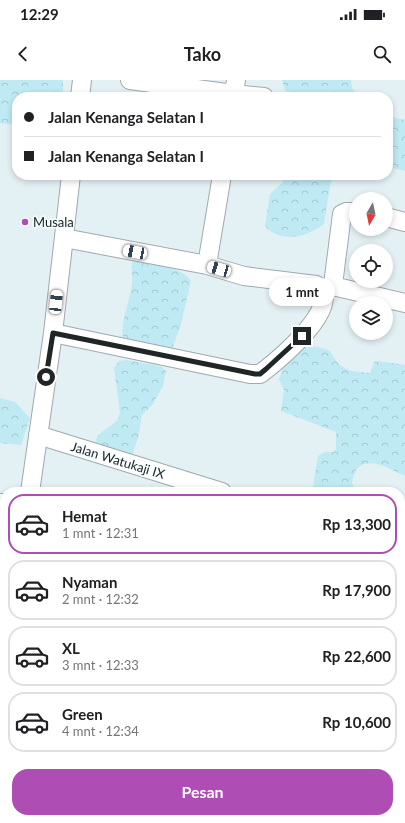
<!DOCTYPE html>
<html lang="id">
<head>
<meta charset="utf-8">
<style>
  :root { --surface:#fff; --page:#f2f2f2; --text:#202124; --muted:#757577; --line:#e0e0e0; --accent:#ae4db4 }
  body { margin:0; font-family:Lato,sans-serif; background:var(--page); color:var(--text); height:100vh; display:flex; flex-direction:column; font-size:15px; white-space:nowrap }
  * { box-sizing:border-box; margin:0 }
  p { font-size:13px; color:var(--muted) }
  .icon { flex:none; width:22px; height:22px; fill:none; stroke:currentColor; stroke-width:2; stroke-linecap:round; stroke-linejoin:round }
  .map { position:relative; flex:1; overflow:hidden }
  .panel { position:absolute; left:0px; top:407px; width:405px; height:336px; display:flex; flex-direction:column; background:var(--surface); border-radius:16px 16px 0 0; box-shadow:0 2px 6px #0003 }
  .panel>* { flex:none }
  .hud { position:absolute; left:12px; top:12px; width:381px; height:88px; border-radius:16px; box-shadow:0 2px 6px #0003; display:grid; align-content:center; height:88px; padding:0 12px; background:var(--surface) }
  .needle { width:26px; rotate:189deg }
  .tools { position:absolute; left:349px; top:112px; display:grid; gap:8px }
  .tools a { display:grid; place-items:center; width:44px; height:44px; border-radius:50%; background:var(--surface); box-shadow:0 2px 6px #0003; font-size:20px }
  .end { position:absolute; width:18px; height:18px; margin:-9px; border:5px solid #202526; background:#fff; box-shadow:0 0 0 2px #fff }
  .from { border-radius:50% }
  .bubble { position:absolute; height:28px; border-radius:14px; background:var(--surface); box-shadow:0 2px 6px #0003; font-size:13px; font-weight:700; line-height:28px; text-align:center }
  .car { position:absolute; width:12px; height:24px; margin:-12px -6px; border-radius:5px; box-shadow:0 0 3px 1px #0007; background:linear-gradient(#fff 24%,#345 0 40%,#fff 0 76%,#345 0 86%,#fff 0) }
  .hud b { display:flex; align-items:center; gap:14px; height:38px; font-size:15px }
  .hud b+b { border-top:1px solid var(--line) }
  .hud i { width:10px; height:10px; background:var(--text) }
  ul { padding:7px 0 0; list-style:none }
  li { display:flex; align-items:center; gap:12px; height:60px; margin:0 8px 6px; padding:0 4px; border:2px solid var(--line); border-radius:16px }
  li div { flex:1 }
  li b { display:block; font-size:15px }
  li em { font-style:normal; font-weight:700 }
  li.current { border-color:var(--accent) }
  li>.icon { width:36px; height:36px; stroke-width:1.5 }
  .primary-button { display:flex; gap:8px; margin-top:auto; padding:8px 12px }
  .primary-button a { flex:1; height:46px; border-radius:16px; background:var(--accent); color:#fff; font-size:16px; font-weight:700; line-height:46px; text-align:center }
  .status { display:flex; justify-content:space-between; align-items:center; height:28px; padding:0 20px; background:var(--surface); direction:ltr }
  .status svg { height:11px; fill:currentColor }
  header { display:flex; justify-content:space-between; align-items:center; height:52px; padding:0 12px; background:var(--surface); font-size:18px; font-weight:700 }
  .map>svg:first-child { display:block }
  .forest { fill:url(#forest-crowns) }
  .lines { fill:none; stroke-linecap:round; stroke-linejoin:round }
  .street-casing { stroke:#9eaaad; stroke-width:20 }
  .street { stroke:#fff; stroke-width:18 }
  .route { stroke:#202526; stroke-width:5 }
  .poi-dot { fill:#ae4db4; stroke:#f5fdff; stroke-width:1.5 }
  .labels { text-anchor:middle; dominant-baseline:central; stroke-width:3; stroke-linejoin:round; paint-order:stroke }
  .poi-label { font-size:13px; fill:#202526; stroke:#f5fdff; text-anchor:start }
  .street-label { font-size:13px; fill:#202526; stroke:#f5fdff }
</style>
</head>
<body>
<div class="status"><b>12:29</b><svg viewBox="0 0 49 12"><path d="M0 12V9h3v3zM5 12V6h3v6zM10 12V3h3v9zM15 12V0h3v12zM26 1h20v11H26zM47 4h2v5h-2z"/></svg></div>
<header><svg class="icon" aria-label="back" viewBox="0 0 24 24"><path d="M15 5l-7 7 7 7"/></svg>Tako<svg class="icon" aria-label="search" viewBox="0 0 24 24"><circle cx="10" cy="10" r="6"/><path d="M15 15l6 6"/></svg></header>
<div class="map">
<svg width="405" height="743" viewBox="0 0 405 743">
  <defs>
    <pattern id="forest-crowns" width="20" height="18" patternUnits="userSpaceOnUse"><rect width="20" height="18" fill="#bfe9f3"/><path d="M2 6a3 3 0 1 1 6 0M12 15a3 3 0 1 1 6 0" fill="none" stroke="#a4c8d0"/></pattern>
  </defs>
  <rect width="100%" height="100%" fill="#e4f1f4"/>
  <path class="forest" d="M0,0h63v17h-46v28l-17,-2z
    M282,0h69l1,8 7,9h-68l-6,-7z
    M388,36l17,4v51l-17,-4z
    M285,95h49l-4,11 -6,38c-16,13 -44,20 -59,2l5,-32 12,-11z
    M133,180c16,2 50,7 58,21l-11,47 -9,23 -9,-5 -39,-8c-3,-18 8,-38 9,-56 1,-9 -2,-14 1,-22z
    M310,266l9,1 11,4c10,20 19,20 40,22l4,-11 4,-1 27,4v111c-19,-9 -48,-27 -53,7l4,9h-44l6,-36 7,-4h8l3,-3v-17l-55,-21 3,-21 -5,-11 6,-16 10,-12z
    M126,280l34,6 6,5 -3,15 -10,18 -11,11 -4,23 -6,17 -37,-12 3,-8 19,-14 3,-8 -6,-45 5,-7z
    M0,318l15,4 15,16 -9,27 -21,-2z
    M400,494l5,2v142l-5,-2z
    M94,738h71l-2,5h-70z"/>
  <g class="lines">
    <g class="street-casing">
      <path id="street" d="M130,0l104,14v3
        M236,0l-2,14 30,3
        M80,17l2,-17
        M356,132h-10l-4,2 -9,71 4,2 68,16
        M386,137l19,5
        M207,185l15,-90
        M53,253l197,41h10c16,-12 87,-70 56,-89l-72,-9 -37,-11 -143,-27
        M38,355l184,57
        M30,412l23,-159 18,-158
        M0,423h5
        M400,472l5,3
        M0,502l5,-12
        M400,705l5,-9
        M0,732l5,2
        M21,738l18,5
        M379,743l3,-5"/>
    </g>
    <use href="#street" class="street"/>
  </g>
  <g class="lines">
    <path class="route" d="M46,297l7,-44 202,41h5l6,-5 36,-33"/>
  </g>
  <circle class="poi-dot" cx="25" cy="142" r="4"/>
  <g class="labels">
    <g class="poi-label">
      <text x="33" y="142">Musala</text>
    </g>
    <g class="street-label">
      <text transform="translate(118 380) rotate(17)">Jalan Watukaji IX</text>
    </g>
  </g>
</svg>
<div class="tools">
<a><svg class="needle" viewBox="-14 -14 28 28"><path d="M0-13l5 13h-10z" fill="#e53935"/><path d="M0 13l5-13h-10z" fill="#757577"/></svg></a>
<a><svg class="icon" aria-label="locate" viewBox="0 0 24 24"><circle cx="12" cy="12" r="6"/><path d="M12 2v4M12 18v4M2 12h4M18 12h4"/></svg></a>
<a><svg class="icon" aria-label="layers" viewBox="0 0 24 24"><path d="M12 4l9 5-9 5-9-5zM3 14l9 5 9-5"/></svg></a>
</div>
<i class="end from" style="left:46px;top:297px"></i>
<i class="end" style="left:302px;top:256px"></i>
<div class="bubble" style="left:269px;top:198px;width:66px">1 mnt</div>
<i class="car" style="left:135px;top:172px;rotate:281deg"></i>
<i class="car" style="left:219px;top:189px;rotate:286deg"></i>
<i class="car" style="left:56px;top:222px;rotate:6deg"></i>
<div class="hud">
<b><i class="from"></i>Jalan Kenanga Selatan I</b>
<b><i></i>Jalan Kenanga Selatan I</b>
</div>
<section class="panel">
<ul>
<li class="current"><svg class="icon" aria-label="car" viewBox="0 0 24 24"><path d="M5 17H2v-5l4-1 3-4h7l3 4 3 1v5h-3M9 17h6M6 11h13"/><circle cx="7" cy="17" r="2"/><circle cx="17" cy="17" r="2"/></svg><div><b>Hemat</b><p>1 mnt · 12:31</p></div><em>Rp 13,300</em></li>
<li><svg class="icon" aria-label="car" viewBox="0 0 24 24"><path d="M5 17H2v-5l4-1 3-4h7l3 4 3 1v5h-3M9 17h6M6 11h13"/><circle cx="7" cy="17" r="2"/><circle cx="17" cy="17" r="2"/></svg><div><b>Nyaman</b><p>2 mnt · 12:32</p></div><em>Rp 17,900</em></li>
<li><svg class="icon" aria-label="car" viewBox="0 0 24 24"><path d="M5 17H2v-5l4-1 3-4h7l3 4 3 1v5h-3M9 17h6M6 11h13"/><circle cx="7" cy="17" r="2"/><circle cx="17" cy="17" r="2"/></svg><div><b>XL</b><p>3 mnt · 12:33</p></div><em>Rp 22,600</em></li>
<li><svg class="icon" aria-label="car" viewBox="0 0 24 24"><path d="M5 17H2v-5l4-1 3-4h7l3 4 3 1v5h-3M9 17h6M6 11h13"/><circle cx="7" cy="17" r="2"/><circle cx="17" cy="17" r="2"/></svg><div><b>Green</b><p>4 mnt · 12:34</p></div><em>Rp 10,600</em></li>
</ul>
<div class="primary-button"><a>Pesan</a></div>
</section>
</div>
</body>
</html>
